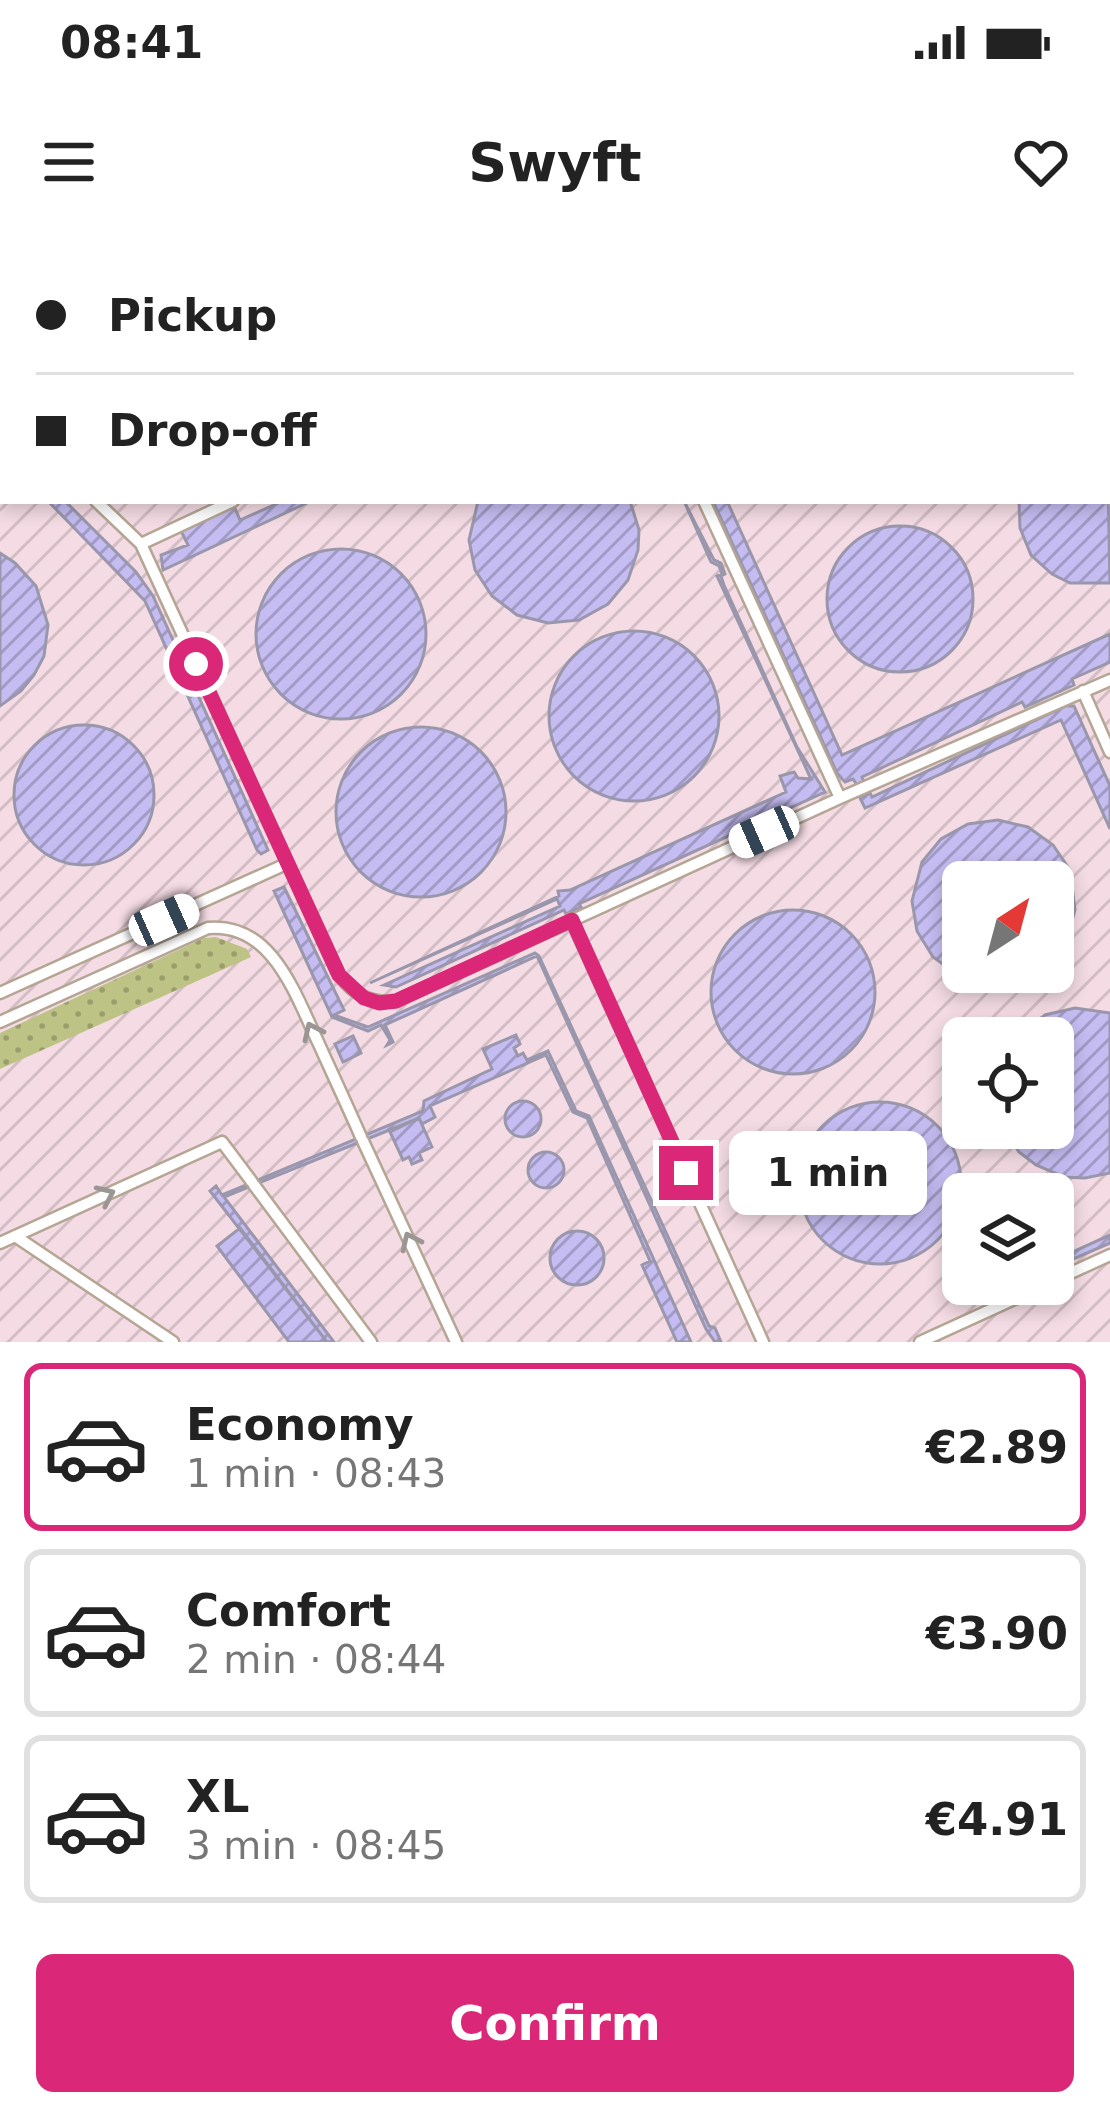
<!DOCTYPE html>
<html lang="en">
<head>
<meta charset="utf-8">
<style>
  :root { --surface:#fff; --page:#f6f6f6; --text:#222; --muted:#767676; --line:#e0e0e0; --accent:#db2777 }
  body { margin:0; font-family:"DejaVu Sans",sans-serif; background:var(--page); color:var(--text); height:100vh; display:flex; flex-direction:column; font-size:45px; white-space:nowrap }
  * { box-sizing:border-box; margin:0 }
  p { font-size:39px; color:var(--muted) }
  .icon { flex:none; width:66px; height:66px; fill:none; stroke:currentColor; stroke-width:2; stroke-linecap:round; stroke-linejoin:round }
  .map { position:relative; height:1102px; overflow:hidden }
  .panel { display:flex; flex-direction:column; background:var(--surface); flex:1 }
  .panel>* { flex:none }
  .top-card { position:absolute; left:0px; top:0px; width:1110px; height:264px; box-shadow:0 6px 18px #0003; display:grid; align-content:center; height:264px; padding:0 36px; background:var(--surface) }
  .needle { width:78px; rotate:36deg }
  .buttons { position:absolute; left:942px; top:621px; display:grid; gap:24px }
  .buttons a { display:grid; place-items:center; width:132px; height:132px; border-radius:18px; background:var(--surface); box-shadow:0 6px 18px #0003; font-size:60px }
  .end { position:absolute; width:54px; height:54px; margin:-27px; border:15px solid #db2777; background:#fff; box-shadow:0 0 0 6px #fff }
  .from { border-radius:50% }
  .bubble { position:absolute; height:84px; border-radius:18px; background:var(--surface); box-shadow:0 6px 18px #0003; font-size:39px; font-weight:800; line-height:84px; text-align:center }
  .car { position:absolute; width:36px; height:72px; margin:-36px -18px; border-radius:15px; box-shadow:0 0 9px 3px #0007; background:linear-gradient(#fff 24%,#345 0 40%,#fff 0 76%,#345 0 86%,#fff 0) }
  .top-card b { display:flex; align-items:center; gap:42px; height:114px; font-size:45px }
  .top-card b+b { border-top:3px solid var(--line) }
  .top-card i { width:30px; height:30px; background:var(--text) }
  ul { padding:21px 0 0; list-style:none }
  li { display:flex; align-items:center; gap:36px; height:168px; margin:0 24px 18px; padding:0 12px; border:6px solid var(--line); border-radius:18px }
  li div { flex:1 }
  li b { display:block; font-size:45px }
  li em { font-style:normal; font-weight:800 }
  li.on { border-color:var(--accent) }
  li>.icon { width:108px; height:108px; stroke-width:1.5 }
  .action { display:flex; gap:24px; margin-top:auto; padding:24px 36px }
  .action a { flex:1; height:138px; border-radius:18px; background:var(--accent); color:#fff; font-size:48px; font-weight:800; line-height:138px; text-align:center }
  .status { display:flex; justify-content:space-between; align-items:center; height:84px; padding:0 60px; background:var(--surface); direction:ltr }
  .status svg { height:33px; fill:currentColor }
  header { display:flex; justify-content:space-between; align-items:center; height:156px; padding:0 36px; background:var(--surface); font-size:54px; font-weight:800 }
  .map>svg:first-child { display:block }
  .industrial { fill:url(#industrial-furrows); fill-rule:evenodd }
  .grass { fill:url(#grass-dots) }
  .building { fill:url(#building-hatch); stroke:#9a97ac; stroke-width:3 }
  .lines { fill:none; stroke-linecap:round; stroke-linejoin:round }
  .lane-casing { stroke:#b5a594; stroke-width:15 }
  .lane { stroke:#fff; stroke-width:10 }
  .oneway { stroke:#9a9693 }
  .route { stroke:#db2777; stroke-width:15 }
</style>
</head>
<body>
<div class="status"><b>08:41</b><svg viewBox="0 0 49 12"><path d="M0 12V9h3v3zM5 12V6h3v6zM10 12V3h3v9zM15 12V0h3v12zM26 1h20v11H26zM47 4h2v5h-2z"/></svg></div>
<header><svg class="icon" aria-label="menu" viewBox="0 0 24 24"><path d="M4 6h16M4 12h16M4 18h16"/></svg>Swyft<svg class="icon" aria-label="heart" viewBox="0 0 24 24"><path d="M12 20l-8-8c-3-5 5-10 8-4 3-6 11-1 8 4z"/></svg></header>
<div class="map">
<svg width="1110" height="1102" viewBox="0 0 1110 1102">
  <defs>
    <pattern id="industrial-furrows" width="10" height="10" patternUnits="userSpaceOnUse" patternTransform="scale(3)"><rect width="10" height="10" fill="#f5dce4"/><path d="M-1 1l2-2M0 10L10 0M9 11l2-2" fill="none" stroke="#d3bdc4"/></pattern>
    <pattern id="grass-dots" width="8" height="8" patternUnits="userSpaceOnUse" patternTransform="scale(3)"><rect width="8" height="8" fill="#bdc285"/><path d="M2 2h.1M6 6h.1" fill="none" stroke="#9a9e6d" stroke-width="1.8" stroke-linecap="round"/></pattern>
    <pattern id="building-hatch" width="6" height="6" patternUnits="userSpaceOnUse" patternTransform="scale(3)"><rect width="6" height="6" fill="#c5bdf2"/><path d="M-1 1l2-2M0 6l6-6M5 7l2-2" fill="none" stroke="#a19ac4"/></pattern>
  </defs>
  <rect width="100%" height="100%" fill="#fbead8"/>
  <path class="industrial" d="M0,0h1110v1102h-1110zM3,3h1104v258h-1104zM963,642h90v90h-90zM963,798h90v90h-90zM963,954h90v90h-90z"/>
  <path class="grass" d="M216,697l31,12 4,8 -251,112v-36l204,-95z"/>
  <path class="building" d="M296,0h171v3z
    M1107,202l3,141h-40l-18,-9 -21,-19 -11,-27 -1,-27h88z
    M48,261h17l71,71 17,24 115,254 -7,4 -4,-4 -112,-249z
    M283,261h28l-148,69 -2,-15 27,-10 -7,-14 53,-25 6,14z
    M478,261h152l9,29 -1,20 -10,30 -20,24 -29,16 -31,3 -31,-8 -25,-19 -17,-26 -6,-30z
    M684,261l30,59 7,3 4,11 -4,2 3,9 73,162 28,45 -246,112 2,3 -15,7 -2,-4 -168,77 -12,-2 176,-79 -3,-7 -187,84 189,-87 -1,-5 12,-1 216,-98 -6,-16 14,-4 4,6 13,1 -94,-203 5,-2 -3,-8 -8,-4z
    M713,261h14l115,254 268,-121v28l-38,17 2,6 -49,22 -3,-5 -160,75 2,5 -7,3 -4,-6 -8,3 -8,-9z
    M827 359a73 73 0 1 1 146 0a73 73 0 1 1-146 0Z
    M256 394a85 85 0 1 1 170 0a85 85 0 1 1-170 0Z
    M0,313l15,10 21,23 12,39 -4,31 -10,19 -13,16 -21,15z
    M549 476a85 85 0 1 1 170 0a85 85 0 1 1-170 0Z
    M1066,466h8l36,80v43l-49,-109 -196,88 -5,-10 10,-5 2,4z
    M14 555a70 70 0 1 1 140 0a70 70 0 1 1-140 0Z
    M336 572a85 85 0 1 1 170 0a85 85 0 1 1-170 0Z
    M998,580l30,7 25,18 17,25 5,40 -8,29 -14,19v-76h-90v90h73l-18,8 -30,4 -30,-9 -25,-18 -16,-26 -5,-30 10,-39 19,-23 27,-15z
    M284,647l60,123 -10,5 34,12 167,-74 4,3 170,370 6,2 6,14h-6l-9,-13 -169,-373 -152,69 8,17 -6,3 3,-5 -9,-15 -13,6 -36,-14 -58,-126z
    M711 752a82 82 0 1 1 164 0a82 82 0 1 1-164 0Z
    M1075,768l35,5v160l-25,5 -21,-1 -28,-12 -17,-13 -16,-24h50v-90h-37l29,-23z
    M516,795l4,9 -6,4 4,8 5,-3 4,7 21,-9 28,60 13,5 102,226h-14l-35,-77 8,-4 -63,-143 -14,-6 -27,-57 -116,51 5,11 -13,7 -3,-6 -195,79 110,145h-7l-117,-151 6,-5 6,9 201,-84 1,-10 68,-32 -9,-20z
    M353,796l8,17 -18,9 -8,-18z
    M505 879a18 18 0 1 1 36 0a18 18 0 1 1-36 0Z
    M799 943a81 81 0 1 1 162 0a81 81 0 1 1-162 0Z
    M419,878l13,29 -13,6 3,7 -10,4 -3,-7 -6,3 -13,-28z
    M528 930a18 18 0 1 1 36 0a18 18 0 1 1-36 0Z
    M240,988l87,114h-38l-72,-96z
    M550 1018a27 27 0 1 1 54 0a27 27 0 1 1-54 0Z
    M1110,995v8l-53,23 -4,6v-11z"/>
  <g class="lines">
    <g class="lane-casing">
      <path id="lane" d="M584,0l1,3
        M794,3l6,-3
        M0,161l3,7
        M0,181l3,-2
        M96,261l45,43 198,431c16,20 31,29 57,26l444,-203 270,-118
        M704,261l136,297
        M141,304l92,-43
        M1083,451l27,61
        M571,679l192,423
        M0,753l286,-129
        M0,782l208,-94c64,-6 87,66 110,114 14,31 29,63 43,95
        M363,901l93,201
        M254,945l117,157
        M15,996l158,106
        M0,1003l222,-101 30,40
        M1053,1041l57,-26
        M920,1102l127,-58"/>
    </g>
    <use href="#lane" class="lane"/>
  </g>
  <defs><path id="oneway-chevron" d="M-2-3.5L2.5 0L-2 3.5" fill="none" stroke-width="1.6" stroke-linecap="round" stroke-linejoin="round" transform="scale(3)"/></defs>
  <g class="oneway">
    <use href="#oneway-chevron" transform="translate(312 791) rotate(-115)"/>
    <use href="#oneway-chevron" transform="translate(106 955) rotate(-24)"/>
    <use href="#oneway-chevron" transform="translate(410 1001) rotate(-115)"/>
  </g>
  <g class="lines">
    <path class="route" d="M196,424l143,311 25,23 15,5 17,-2 176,-81 114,253"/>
  </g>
</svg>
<div class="buttons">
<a><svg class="needle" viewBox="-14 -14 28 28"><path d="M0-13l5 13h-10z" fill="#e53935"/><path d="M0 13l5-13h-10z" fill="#767676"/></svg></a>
<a><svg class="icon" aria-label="locate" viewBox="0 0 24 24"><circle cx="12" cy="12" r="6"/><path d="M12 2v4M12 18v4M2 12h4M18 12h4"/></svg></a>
<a><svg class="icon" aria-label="layers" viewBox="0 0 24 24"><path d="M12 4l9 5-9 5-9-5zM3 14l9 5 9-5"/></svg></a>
</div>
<i class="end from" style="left:196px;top:424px"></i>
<i class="end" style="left:686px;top:933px"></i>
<div class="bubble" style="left:729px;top:891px;width:198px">1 min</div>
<i class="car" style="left:764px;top:592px;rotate:246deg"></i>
<i class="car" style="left:164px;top:680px;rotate:66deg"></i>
<div class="top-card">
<b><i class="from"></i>Pickup</b>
<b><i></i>Drop-off</b>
</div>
</div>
<section class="panel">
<ul>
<li class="on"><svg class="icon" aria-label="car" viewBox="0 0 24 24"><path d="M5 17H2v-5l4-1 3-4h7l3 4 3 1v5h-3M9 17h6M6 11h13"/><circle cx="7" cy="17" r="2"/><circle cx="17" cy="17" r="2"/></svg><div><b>Economy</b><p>1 min · 08:43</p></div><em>€2.89</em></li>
<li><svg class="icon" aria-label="car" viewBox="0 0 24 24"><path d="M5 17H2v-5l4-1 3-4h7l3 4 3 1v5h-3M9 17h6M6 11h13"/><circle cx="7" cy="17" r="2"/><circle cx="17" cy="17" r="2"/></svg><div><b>Comfort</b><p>2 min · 08:44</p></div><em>€3.90</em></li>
<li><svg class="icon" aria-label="car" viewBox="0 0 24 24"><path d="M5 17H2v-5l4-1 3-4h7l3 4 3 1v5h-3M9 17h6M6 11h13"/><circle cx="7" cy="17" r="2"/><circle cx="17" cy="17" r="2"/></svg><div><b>XL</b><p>3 min · 08:45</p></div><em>€4.91</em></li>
</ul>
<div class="action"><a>Confirm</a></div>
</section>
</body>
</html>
